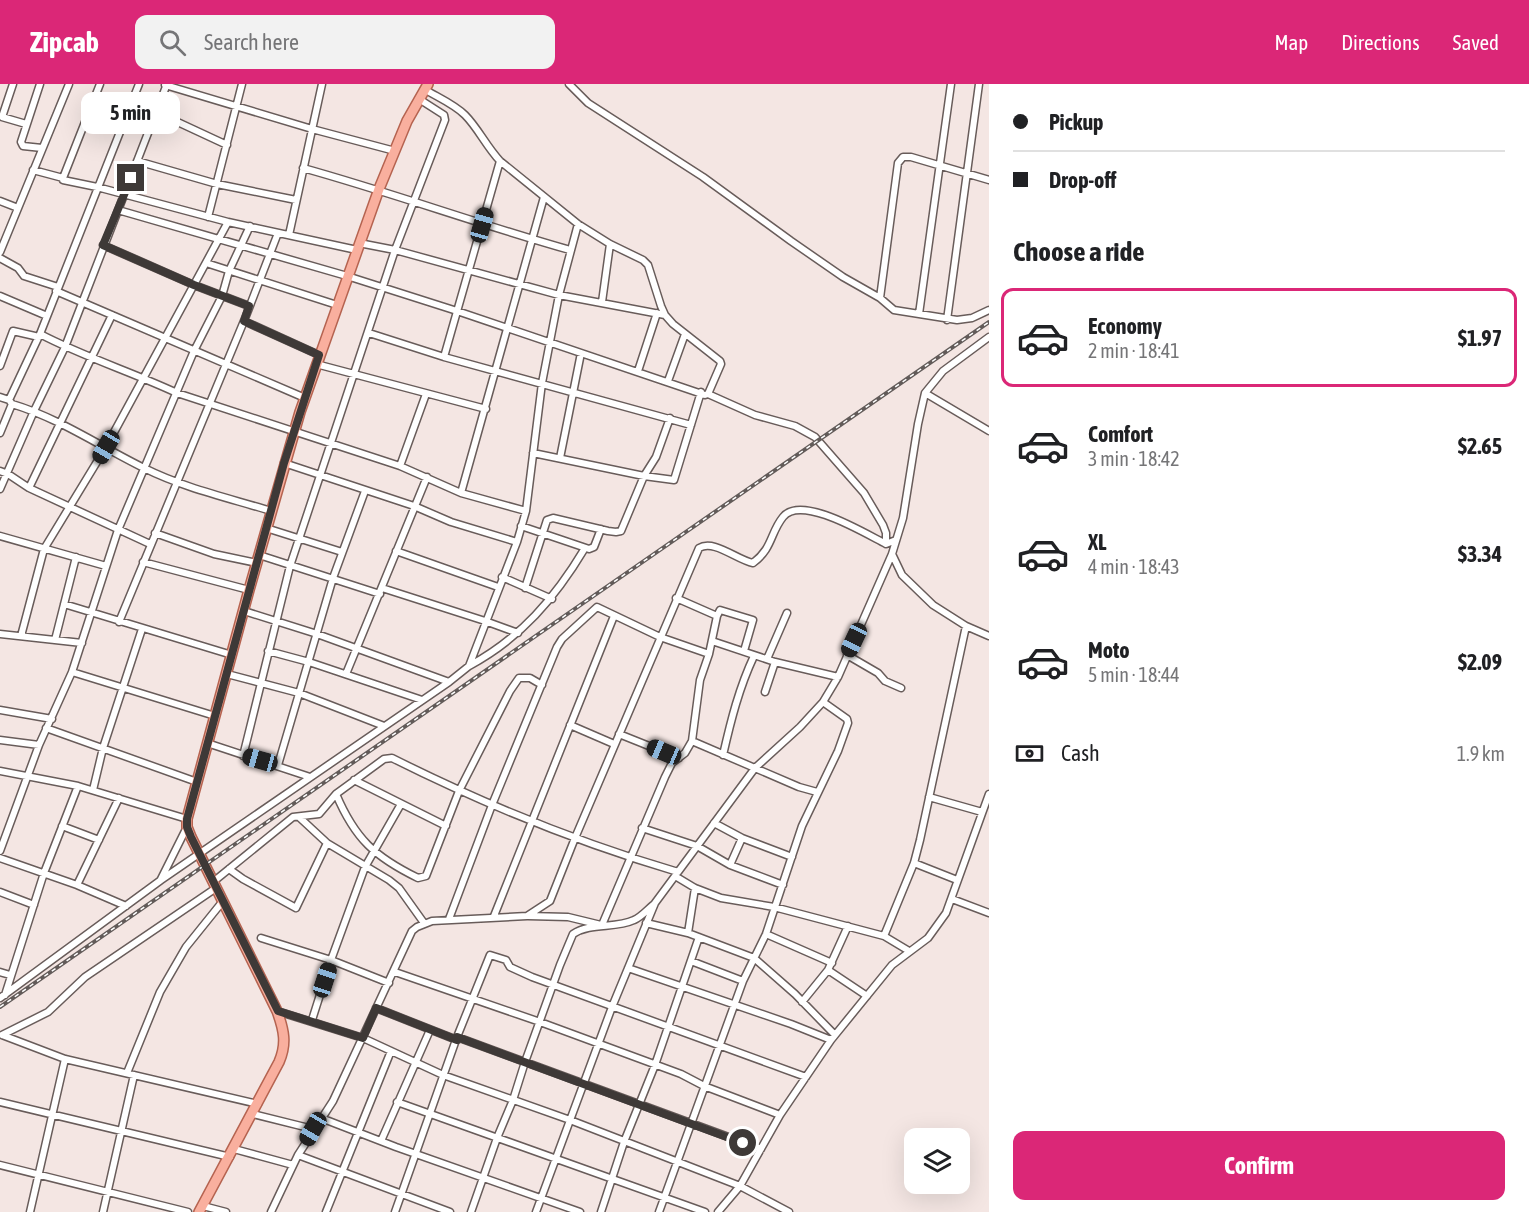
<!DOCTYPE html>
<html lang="en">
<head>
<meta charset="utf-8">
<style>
  :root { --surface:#fff; --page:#f2f2f2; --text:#202124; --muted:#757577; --line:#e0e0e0; --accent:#db2777 }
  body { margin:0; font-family:"Asap Condensed",sans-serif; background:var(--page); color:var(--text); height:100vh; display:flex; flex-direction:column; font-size:22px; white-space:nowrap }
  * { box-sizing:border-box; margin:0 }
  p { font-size:20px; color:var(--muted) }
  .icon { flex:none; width:33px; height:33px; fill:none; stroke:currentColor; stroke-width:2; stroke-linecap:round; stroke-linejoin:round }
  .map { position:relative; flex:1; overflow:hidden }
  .drawer { display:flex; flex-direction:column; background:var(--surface); width:540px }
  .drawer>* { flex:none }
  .guide { display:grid; align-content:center; height:132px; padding:0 24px; background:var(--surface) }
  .buttons { position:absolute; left:904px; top:1044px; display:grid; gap:12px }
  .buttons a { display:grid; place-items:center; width:66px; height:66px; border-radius:12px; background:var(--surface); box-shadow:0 6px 24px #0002; font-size:30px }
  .end { position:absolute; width:27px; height:27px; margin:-14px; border:8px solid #3e3937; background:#fff; box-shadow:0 0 0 3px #fff }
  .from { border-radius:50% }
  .bubble { position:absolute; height:42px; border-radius:12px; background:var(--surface); box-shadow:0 6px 24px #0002; font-size:20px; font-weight:700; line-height:42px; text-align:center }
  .car { position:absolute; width:18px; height:36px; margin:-18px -9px; border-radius:8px; box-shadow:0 0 4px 2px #0007; background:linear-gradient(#222 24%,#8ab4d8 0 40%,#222 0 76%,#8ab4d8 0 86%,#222 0) }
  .guide b { display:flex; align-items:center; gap:21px; height:57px; font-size:22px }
  .guide b+b { border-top:2px solid var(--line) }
  .guide i { width:15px; height:15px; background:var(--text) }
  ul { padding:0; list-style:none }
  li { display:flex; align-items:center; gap:18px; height:99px; margin:0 12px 9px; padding:0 12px; border:3px solid transparent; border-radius:12px }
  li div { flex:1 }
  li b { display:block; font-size:22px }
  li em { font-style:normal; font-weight:700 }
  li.selected { border-color:var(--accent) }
  li>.icon { width:54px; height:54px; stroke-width:1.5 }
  h2 { padding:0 24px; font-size:27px; line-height:72px }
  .pay { display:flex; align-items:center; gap:15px; height:66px; padding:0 24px; font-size:22px }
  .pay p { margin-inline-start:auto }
  .action { display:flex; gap:12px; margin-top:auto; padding:12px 24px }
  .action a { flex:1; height:69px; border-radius:12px; background:var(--accent); color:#fff; font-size:24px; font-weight:700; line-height:69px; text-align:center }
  header { display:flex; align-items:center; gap:36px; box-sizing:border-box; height:84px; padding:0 30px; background:var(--accent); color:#fff }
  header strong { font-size:28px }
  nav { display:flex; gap:33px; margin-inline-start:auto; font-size:21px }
  .search { width:420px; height:54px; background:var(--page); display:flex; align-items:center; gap:15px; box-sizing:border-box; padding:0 21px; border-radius:12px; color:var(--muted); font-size:22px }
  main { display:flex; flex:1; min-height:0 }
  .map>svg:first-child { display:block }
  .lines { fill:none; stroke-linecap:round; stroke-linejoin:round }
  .minor-casing { stroke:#685c5a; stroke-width:9 }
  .primary-casing { stroke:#b56350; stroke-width:12 }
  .minor { stroke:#fff; stroke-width:6 }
  .primary { stroke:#f9af9e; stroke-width:9 }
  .rail-casing { stroke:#625b59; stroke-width:4 }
  .rail { stroke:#fff; stroke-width:1.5; stroke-dasharray:4.5; stroke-linecap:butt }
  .route { stroke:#3e3937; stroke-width:8 }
</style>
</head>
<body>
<header>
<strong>Zipcab</strong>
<div class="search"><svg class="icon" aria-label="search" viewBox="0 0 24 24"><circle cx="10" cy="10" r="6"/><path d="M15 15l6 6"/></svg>Search here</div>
<nav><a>Map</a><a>Directions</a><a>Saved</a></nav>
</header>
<main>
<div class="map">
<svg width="989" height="1128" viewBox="0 0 989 1128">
  <rect width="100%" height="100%" fill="#f4e6e3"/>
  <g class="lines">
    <g class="minor-casing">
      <path id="minor" d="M13,0l-11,33 24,7
        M40,0l-19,58 2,4 19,2
        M569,0l19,19 115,74 88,64 52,36 37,21 14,12 63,10 15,-2 17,-8
        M165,1l147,44 83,22
        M156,28l71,33
        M137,77l80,23 79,16
        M303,84c90,25 178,57 267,82
        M33,86l30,8v2l34,7 131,35 129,28
        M63,94l37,-94
        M0,117l18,7
        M118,126l229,66 110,35 248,84 3,-1 13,-30 -1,-3 -47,-37 -8,-9 -4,-9 -13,-41 -5,-5 -33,-16 -32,-20 -78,-63c-14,-15 -22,-33 -35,-46 -11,-11 -28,-18 -41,-26
        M208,133l34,-133
        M289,151l33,-151
        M359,159l36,7 164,45 106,20
        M103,161l91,40 55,21
        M0,168l69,-168
        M0,174l18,10 6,8 34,11
        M206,179l131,42
        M56,207l249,107
        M0,212l47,20
        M880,214l18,-135 5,-6h8l78,23
        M602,218l8,-58
        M919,230l32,-230
        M947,236l32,-236
        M244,237l75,34
        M369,249l75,24 247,68
        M40,250c44,23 92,38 137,59l223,73 61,27 65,18
        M444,273l56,-196
        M316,280l170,45
        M0,282l13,-35 26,6
        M638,287l19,-58
        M668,297l17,-47
        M925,309l64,38
        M708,310l47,21 40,11 20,11 49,56 19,32 3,8v11
        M0,313l9,3 3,4c47,14 89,43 132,64 40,20 85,30 127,43
        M9,316l31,-66 99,-250
        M0,349l12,-29
        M533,369l111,23 30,4 27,-88
        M560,374l21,-105
        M284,379l130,43 37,16 66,20
        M400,382l26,-72
        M0,387l8,3 21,14 121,56
        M29,404l83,-173
        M0,405l34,-78 31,-64 102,-263
        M461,409l83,-296
        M521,442l68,23 5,-2 7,-18
        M266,444l76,24
        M155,449l59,21 43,9
        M0,452l106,30
        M396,467l102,36
        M892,470l10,21 31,30 33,21 23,10
        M259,471l121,39
        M143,478l106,28
        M502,493l50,22
        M382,504l103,33 33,12
        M525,504l22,-68 6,-2 55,13 8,1 5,-1 23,-55 12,-19 14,-39
        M676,514l41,18
        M64,520l168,51
        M244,527l73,23 132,48
        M119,538l125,-301 34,-88
        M0,550l82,9
        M21,552l23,-87 62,-102 122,-225
        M55,556l21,-83
        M712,557l63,21 63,15
        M268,567l41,11 113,38
        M847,571l31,18 7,8 16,7
        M767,575l20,-46
        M469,582c52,-28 86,-68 116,-118
        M72,588l143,44
        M227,590l72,19 85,33
        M346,590l81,-197
        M542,601l-12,-7h-11l-9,13 -51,100 -33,85 -8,2c-43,-21 -63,-39 -82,-84l48,-35 8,-1c92,46 187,85 286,114
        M765,608l10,-30
        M0,626l52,9
        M570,641l44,19
        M46,644l151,54
        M619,650l60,24
        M0,656l39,5
        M692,657l107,46 18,5
        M207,659l103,34
        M723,671c8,-35 16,-67 31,-99
        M243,672l47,-190 105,-316 50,-130 -1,-5 -25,-16
        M278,681l55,-187 32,-87
        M0,687l78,15 109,33
        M354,696l92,46
        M93,706l10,-42 39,-119
        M929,713l53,15
        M299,733l28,26 62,37 10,8 25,35
        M714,739l28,15 50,19
        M62,742l37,14
        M642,744l55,18 33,19 53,20
        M0,767l39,-106 33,-73 46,-142 76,-179 28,-55 7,-25 21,-45
        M0,774l77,27 49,21
        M914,779l43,17
        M730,781l12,-27
        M229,785l14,10 53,29 31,-65
        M675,792l20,12 26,10 53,9 110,29 25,15
        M161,795l26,-52
        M213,798l80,-65 26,-3 17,-20
        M77,801l42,-87
        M0,808l34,13
        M952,815l37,14
        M494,832l120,-300
        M528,832l40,1 33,8
        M449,835l43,-114 65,-158 5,-8 35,-32 63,30 49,17
        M646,839l42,10 66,25 41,36 40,41
        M602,841l63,-148 7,-14 13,-10 7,-12 8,-61 9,-26 8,-38 3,-6 33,10 -9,31
        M688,849l7,-45
        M766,850l66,29
        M884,852l30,-73 6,-23 46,-214
        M261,854l70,22 58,23
        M691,877l52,20
        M628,884l163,56 40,16
        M828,886l39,26
        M0,888l10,3
        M395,888l145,50 141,52 23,12 76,29
        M5,911l39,-122 34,-87
        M0,914l161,-118 288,-198 20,-16 48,-124 9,-31 16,-128 17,-88 19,-71
        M802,918l26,-32 20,-44
        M376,924l81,32
        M277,927l86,27 80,37 127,45 170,66 49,26
        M312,936l19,-60 34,-93 36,-63
        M2,951l63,24 193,45
        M2,951l46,-23 37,-35 131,-89
        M457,953l304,112
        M127,989l33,-81 26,-45 37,-46
        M0,1018l230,55
        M397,1018l308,110
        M253,1030l60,15
        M321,1034l75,29 184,65
        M381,1057l49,-111
        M234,1065l59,16
        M298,1071l152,57
        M0,1081l188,47
        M203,1122l23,6
        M30,1128l35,-153
        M103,1128l31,-137
        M271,1128l27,-57 35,-54 79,-170 5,-4 15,-6 95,-5 23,-15 25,-63 124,-290c15,-9 38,12 54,15 20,-15 17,-30 30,-46 18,-23 83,17 103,27l10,-4
        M326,1128l65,-161
        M395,1128l62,-175 33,-82 16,5 4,7 22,10 274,100
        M471,1128l26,-74 16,-38 12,-38 35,-97 13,-31c18,-12 42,-5 61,-14 7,-3 13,-10 19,-15
        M536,1128l76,-205 43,-104 100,-135 45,-41 23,-25 15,-25 54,-123 11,-36 15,-94 7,-31 18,-22 46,-34
        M601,1128l23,-70 31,-77 44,-128
        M659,1128l84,-231 23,-47 36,-108 36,-75 10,-28 -1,-4 -24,-17
        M718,1128l22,-26 40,-71 51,-75 61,-75 36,-27 18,-25 43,-119"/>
    </g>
    <g class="primary-casing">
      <path id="primary" d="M199,1128l80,-150c8,-18 5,-32 -2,-51l-86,-174 -4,-10v-8l62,-229 51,-178 79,-223 28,-68 21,-37"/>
    </g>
    <use href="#minor" class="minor"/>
    <use href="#primary" class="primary"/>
    <g class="rail-casing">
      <path id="rail" d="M0,923l989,-685"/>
    </g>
    <use href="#rail" class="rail"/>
  </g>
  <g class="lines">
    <path class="route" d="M131,94l-28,67 91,40 55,21 -5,15 75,34 -35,108 -97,356v8l4,10 87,174 85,27 13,-30 81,32v-3l286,106"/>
  </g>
</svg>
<div class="buttons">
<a><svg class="icon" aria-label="layers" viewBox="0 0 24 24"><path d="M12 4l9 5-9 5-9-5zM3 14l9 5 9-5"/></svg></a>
</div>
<i class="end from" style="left:743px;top:1059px"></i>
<i class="end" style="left:131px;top:94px"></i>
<div class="bubble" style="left:81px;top:8px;width:99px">5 min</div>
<i class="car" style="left:482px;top:141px;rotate:16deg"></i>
<i class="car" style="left:106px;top:363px;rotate:210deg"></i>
<i class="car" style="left:854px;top:556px;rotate:205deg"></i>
<i class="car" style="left:664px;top:668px;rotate:293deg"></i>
<i class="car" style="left:260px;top:676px;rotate:286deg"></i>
<i class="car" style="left:325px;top:896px;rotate:18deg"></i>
<i class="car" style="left:313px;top:1045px;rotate:210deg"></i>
</div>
<section class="drawer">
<div class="guide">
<b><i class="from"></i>Pickup</b>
<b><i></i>Drop-off</b>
</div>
<h2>Choose a ride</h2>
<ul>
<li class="selected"><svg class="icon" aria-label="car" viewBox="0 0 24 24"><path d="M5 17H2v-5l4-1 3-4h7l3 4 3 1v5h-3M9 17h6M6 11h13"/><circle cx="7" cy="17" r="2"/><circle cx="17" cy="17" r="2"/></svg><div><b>Economy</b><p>2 min · 18:41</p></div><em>$1.97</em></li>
<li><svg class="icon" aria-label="car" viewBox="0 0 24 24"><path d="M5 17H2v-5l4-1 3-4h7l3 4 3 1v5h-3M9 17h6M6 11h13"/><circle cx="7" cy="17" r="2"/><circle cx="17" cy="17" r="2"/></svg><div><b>Comfort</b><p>3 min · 18:42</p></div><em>$2.65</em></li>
<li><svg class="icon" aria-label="car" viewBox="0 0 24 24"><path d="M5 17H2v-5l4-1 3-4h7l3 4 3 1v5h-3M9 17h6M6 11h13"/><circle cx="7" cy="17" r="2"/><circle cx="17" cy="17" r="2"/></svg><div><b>XL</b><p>4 min · 18:43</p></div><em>$3.34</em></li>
<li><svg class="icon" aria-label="car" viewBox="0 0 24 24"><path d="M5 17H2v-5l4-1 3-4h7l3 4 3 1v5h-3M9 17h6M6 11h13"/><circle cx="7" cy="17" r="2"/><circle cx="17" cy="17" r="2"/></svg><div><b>Moto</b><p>5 min · 18:44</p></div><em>$2.09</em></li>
</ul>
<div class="pay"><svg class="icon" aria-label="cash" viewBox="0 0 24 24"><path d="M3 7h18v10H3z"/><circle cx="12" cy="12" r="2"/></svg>Cash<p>1.9 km</p></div>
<div class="action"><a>Confirm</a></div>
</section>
</main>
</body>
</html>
